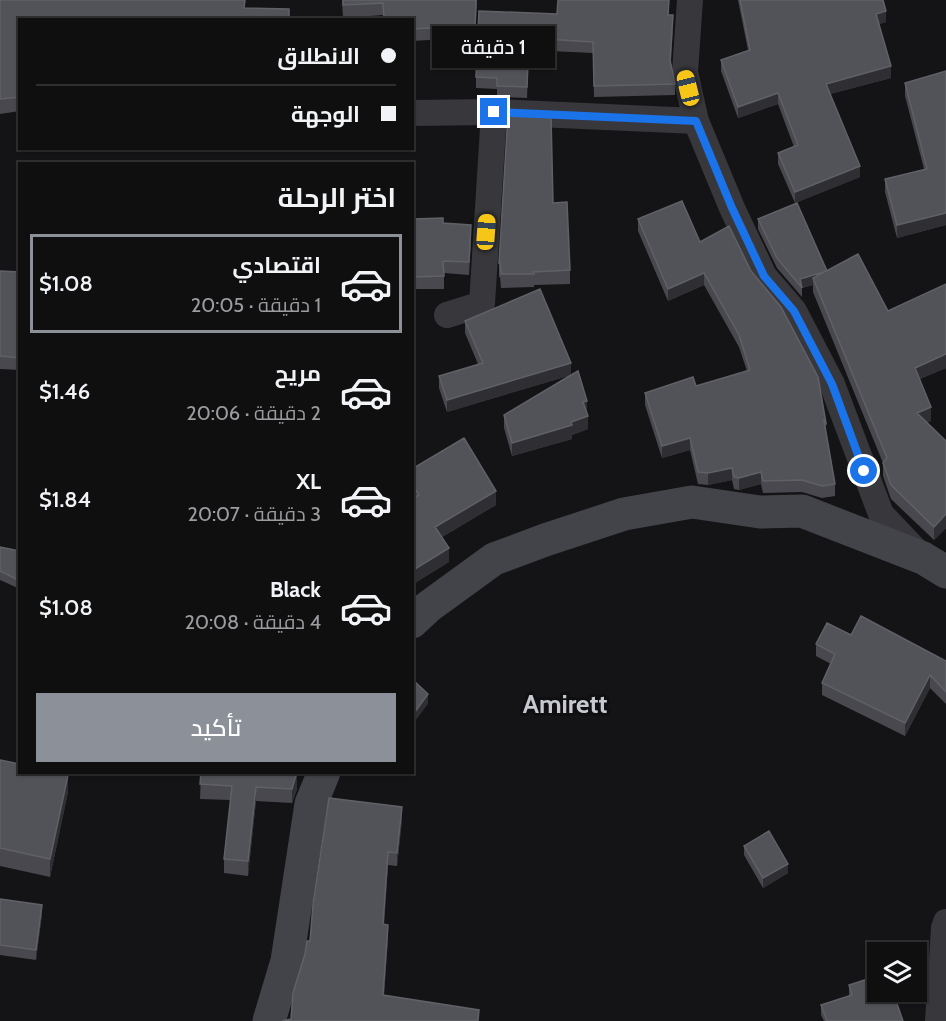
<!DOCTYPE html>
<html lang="ar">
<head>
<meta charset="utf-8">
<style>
  :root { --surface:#0f0f10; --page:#1d1d1e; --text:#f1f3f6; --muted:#9b9c9f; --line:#2f2f30; --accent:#8c9099 }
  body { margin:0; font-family:Cabin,Cairo,sans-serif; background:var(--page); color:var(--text); direction:rtl; height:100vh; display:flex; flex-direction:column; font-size:22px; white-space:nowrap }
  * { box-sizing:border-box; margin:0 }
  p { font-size:20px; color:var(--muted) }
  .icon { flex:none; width:33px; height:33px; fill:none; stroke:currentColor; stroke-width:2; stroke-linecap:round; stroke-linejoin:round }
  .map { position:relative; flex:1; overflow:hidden; direction:ltr }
  .details { position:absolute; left:18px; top:162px; width:396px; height:612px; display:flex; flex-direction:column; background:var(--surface); border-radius:0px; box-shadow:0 2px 4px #0004,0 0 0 2px var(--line); direction:rtl }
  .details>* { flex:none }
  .guide { position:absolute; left:18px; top:18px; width:396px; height:132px; border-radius:0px; box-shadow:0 2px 4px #0004,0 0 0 2px var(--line); direction:rtl; display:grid; align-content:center; height:132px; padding:0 18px; background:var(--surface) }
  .fabs { position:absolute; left:867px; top:942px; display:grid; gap:12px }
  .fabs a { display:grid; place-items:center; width:60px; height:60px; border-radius:0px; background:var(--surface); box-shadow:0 2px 4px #0004,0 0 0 2px var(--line); font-size:30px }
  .end { position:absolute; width:27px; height:27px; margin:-14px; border:8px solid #1a73e8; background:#fff; box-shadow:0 0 0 3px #fff }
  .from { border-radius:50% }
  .bubble { position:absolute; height:42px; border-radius:0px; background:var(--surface); box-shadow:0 2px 4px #0004,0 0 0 2px var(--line); font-size:20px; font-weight:600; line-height:42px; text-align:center; direction:rtl }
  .car { position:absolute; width:18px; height:36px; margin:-18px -9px; border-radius:8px; box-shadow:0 0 4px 2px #0007; background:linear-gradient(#f5c518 24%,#345 0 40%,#f5c518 0 76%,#345 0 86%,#f5c518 0) }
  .guide b { display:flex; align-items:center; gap:21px; height:57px; font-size:22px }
  .guide b+b { border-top:2px solid var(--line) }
  .guide i { width:15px; height:15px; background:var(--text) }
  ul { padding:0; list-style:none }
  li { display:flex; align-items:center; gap:18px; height:99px; margin:0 12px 9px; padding:0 6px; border:3px solid transparent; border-radius:0px }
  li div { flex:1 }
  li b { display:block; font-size:22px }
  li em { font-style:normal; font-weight:600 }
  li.current { border-color:var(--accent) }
  li>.icon { width:54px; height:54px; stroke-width:1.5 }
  h2 { padding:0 18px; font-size:27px; line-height:72px }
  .primary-button { display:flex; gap:12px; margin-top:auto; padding:12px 18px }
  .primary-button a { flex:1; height:69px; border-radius:0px; background:var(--accent); color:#fff; font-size:24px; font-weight:600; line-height:69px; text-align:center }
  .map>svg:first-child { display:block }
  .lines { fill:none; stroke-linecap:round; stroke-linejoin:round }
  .street { stroke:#37373c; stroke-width:26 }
  .secondary { stroke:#43444a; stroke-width:33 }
  .wall { fill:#48484e }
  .shaded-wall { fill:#2f2f33 }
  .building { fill:#525359; stroke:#606067; stroke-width:1.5 }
  .route { stroke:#1a73e8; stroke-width:8 }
  .labels { text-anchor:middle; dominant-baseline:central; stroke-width:6; stroke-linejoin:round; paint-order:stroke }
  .district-label { font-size:26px; font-weight:bold; fill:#c7c9d1; stroke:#0f0f11 }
</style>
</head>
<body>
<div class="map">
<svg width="946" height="1021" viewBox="0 0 946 1021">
  <rect width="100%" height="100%" fill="#141416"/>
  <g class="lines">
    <path class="street" d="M690,0l-5,72 11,49 36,87 32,68 30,35 38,73 49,130 37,39
      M412,113l82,-1 202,9
      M447,315l35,-11 12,-192
      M938,1021l6,-93 2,-6"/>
    <path class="secondary" d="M412,622l16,-15 66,-48 51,-19 79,-26 68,-12 68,10 42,-1 121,47 23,14
      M269,1021l18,-60 24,-157 13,-32"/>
  </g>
  <path class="wall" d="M0,0l20,20v91l-20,3z
    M342,0h135l-2,42 -46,-2 -17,1v-21h-28l-1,-5 -40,3z
    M738,0h145l3,22 -7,2 12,54 -61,16 30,83 -65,26 -17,-39v-11l16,-6 -16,-43 -40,14 -17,-47v-11l27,-10z
    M557,14l112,1 4,11 -2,37 4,21v11l-81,2 -1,-44 -64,-3 -2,48 -30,-1v-8l-21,-1v-11z
    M905,83l41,142 -49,13 -12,-46v-13l39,-10 -19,-73z
    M553,203l17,67v14l-36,1v2l-33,1 -1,-11h-1v-14z
    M412,219l31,4 28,14 -2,38 -25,-2v16h-32z
    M638,219l62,23 51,29 75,152v9l9,52v12l-13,2 -20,-6 -39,1 -2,-9 -22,6 -5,-1 -2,-9 -24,5 -10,-1 -8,-34 -28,8 -17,-53v-12l51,-7 51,-15 -8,-24 -35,-62 -36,16 -30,-70z
    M758,219l68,52 62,40 58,-27v84l-26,11 11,42 -4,1 19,19v87l-12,12 -43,-41 -8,-23v-13l-70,-171v-7l-11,3v9l-25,-29 -19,-39z
    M0,271l20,1v98l-20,-1z
    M465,321l106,54 16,37 1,17 -16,6v4l-60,17 -8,-28v-13l64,-39 -121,36 -8,-24v-12l39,-12 -13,-31z
    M412,469l84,36 -54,32 7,25 -31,19 -6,5z
    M0,547l20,4v38l-20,-9z
    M851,635l95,26v43l-16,-16 -25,48 -83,-41v-12l9,-19 -15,-8v-12z
    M0,760l68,32 -18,85 -50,-11z
    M201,772l96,17 -5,14 -36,-2 -8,75 -24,-3v-14l7,-59 -31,-1z
    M402,820l-5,46 -9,-1 -4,60 4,13 -4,58 95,25 -188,-2 19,-78z
    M744,846l44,27 -25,15 -19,-33z
    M0,899l42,15 -6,46 -36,-5z
    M849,985l28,10 26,26h-79l-3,-6v-10l28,-9z"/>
  <path class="shaded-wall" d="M886,11v11l-10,3v-11z
    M673,15v11l-3,45v-11z
    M891,66v12l-65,17v-11z
    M778,93v11l-40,14v-11z
    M860,166v11l-65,26v-11z
    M946,213v12l-49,13v-13z
    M471,225v12l-2,38v-13z
    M827,271l-14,7v7l-11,3 -2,-9z
    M704,273v12l-36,16v-12z
    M946,354v14l-31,13v-13z
    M571,363v12l-124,37v-12z
    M587,401v13l-4,-12z
    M931,407v14l-14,6v-14z
    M588,416v13l-16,6v4l-60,17v-13z
    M690,438v12l-28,8v-12z
    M732,468v12l-24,5v-12z
    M761,472v12l-22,6v-12z
    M496,491v14l-61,36v-14z
    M946,514v14l-12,12v-13z
    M449,548v14l-31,19 -6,5v-14l6,-5z
    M930,675v13l-25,48v-13z
    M428,694v10l-16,21v-9z
    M297,772v17l-5,14v-14z
    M68,775v17l-18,85v-18z
    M256,787v14l-8,75v-15z
    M402,807v13l-5,46v-13z
    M388,852v13l-5,72v-13z
    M788,864v9l-25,15v-10z
    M42,905v9l-6,46v-10z
    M388,925v13l-5,70v-13z"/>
  <path class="building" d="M0,0h245l-1,8 45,1v11h-269v77l-20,2z
    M343,0h133l-1,29 -46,-1 -17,1v-9h-6l-1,-3 -21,2 -1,-16 -40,2z
    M558,0h111l-1,15h5l-3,45 5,24 -81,2 -1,-44 -64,-4 -2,49 -30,-1v-8l-21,-1 3,-66 78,3z
    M740,0h143l3,11 -10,3 15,52 -65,18 34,82 -65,26 -17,-39 20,-8 -20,-52 -40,14 -17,-47 29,-10z
    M946,71v142l-49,12 -12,-46 42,-10 -22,-86z
    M508,114l43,2 2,87 14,-1 3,68 -37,2 1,2h-33l-1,-11h-1z
    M682,201l18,41 29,-16 22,45 30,36 37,70 8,46 -2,-2 11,63 -13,2 -20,-6 -39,1 -2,-9 -22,6 -5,-1 -2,-9 -24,5 -10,-1 -8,-34 -28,8 -17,-53 48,-16 3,9 54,-16 -11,-35 -35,-62 -36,16 -30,-70z
    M797,203l30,68 -27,8 2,9 -25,-30 -19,-39z
    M443,218v5l28,2 -2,37 -26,-1 1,15 -32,1v-58z
    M858,254l30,57 58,-27v70l-31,14 16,39 -14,6 29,28v73l-12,13 -43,-42 -8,-22 4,-5 -74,-180z
    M0,271l20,1v86l-20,-2z
    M540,289l31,74 -124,37 -8,-24 44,-13 -18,-42z
    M578,371l9,30 -4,1 5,14 -17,6 1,3 -60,18 -8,-28z
    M464,438l32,53 -61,36 14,21 -31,19 -6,5v-73l7,-4 -7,-11v-15z
    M0,547l20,4v30l-20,-10z
    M861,616l85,45v31l-16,-17 -25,48 -83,-40 13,-29 -19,-10 11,-21 24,12z
    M412,679l16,15 -16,22z
    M0,760l20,4v8h37l11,3 -18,84 -50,-11z
    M201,772h96l-5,17 -36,-2 -8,74 -24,-2 8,-73 -32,-2z
    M329,798l73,9 -5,46 -9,-1 -5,72 5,1 -5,70 96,15 -1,11h-196l9,-2 2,-26 12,-39 2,-13h3l3,-37z
    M769,831l19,33 -25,14 -19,-32z
    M0,899l42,6 -6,45 -36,-5z
    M871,978l6,17 10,-3h6l10,29h-76l-6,-16 31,-10 -3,-10z"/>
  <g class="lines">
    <path class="route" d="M494,112l202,9 36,87 32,68 30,35 38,73 32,87"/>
  </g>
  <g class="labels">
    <g class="district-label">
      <text x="565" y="704">Amirett</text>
    </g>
  </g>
</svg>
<div class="fabs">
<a><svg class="icon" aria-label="layers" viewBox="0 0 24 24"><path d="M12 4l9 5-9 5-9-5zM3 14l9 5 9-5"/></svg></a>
</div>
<i class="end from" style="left:864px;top:471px"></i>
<i class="end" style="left:494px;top:112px"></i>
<div class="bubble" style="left:432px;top:26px;width:123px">1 دقيقة</div>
<i class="car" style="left:688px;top:88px;rotate:346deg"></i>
<i class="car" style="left:486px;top:232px;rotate:4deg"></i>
<div class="guide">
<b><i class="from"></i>الانطلاق</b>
<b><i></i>الوجهة</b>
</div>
<section class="details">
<h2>اختر الرحلة</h2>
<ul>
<li class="current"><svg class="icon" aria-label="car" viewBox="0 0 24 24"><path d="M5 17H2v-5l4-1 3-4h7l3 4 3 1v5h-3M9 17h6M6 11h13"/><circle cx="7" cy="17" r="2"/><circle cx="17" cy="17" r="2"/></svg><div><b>اقتصادي</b><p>1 دقيقة · 20:05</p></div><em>$1.08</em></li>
<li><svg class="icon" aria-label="car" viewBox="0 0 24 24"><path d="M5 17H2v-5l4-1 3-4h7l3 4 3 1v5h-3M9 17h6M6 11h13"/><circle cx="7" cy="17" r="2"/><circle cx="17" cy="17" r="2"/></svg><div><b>مريح</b><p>2 دقيقة · 20:06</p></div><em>$1.46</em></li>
<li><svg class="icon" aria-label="car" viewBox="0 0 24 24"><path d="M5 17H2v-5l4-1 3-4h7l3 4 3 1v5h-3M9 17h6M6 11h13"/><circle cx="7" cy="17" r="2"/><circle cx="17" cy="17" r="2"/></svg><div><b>XL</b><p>3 دقيقة · 20:07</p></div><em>$1.84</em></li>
<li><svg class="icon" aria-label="car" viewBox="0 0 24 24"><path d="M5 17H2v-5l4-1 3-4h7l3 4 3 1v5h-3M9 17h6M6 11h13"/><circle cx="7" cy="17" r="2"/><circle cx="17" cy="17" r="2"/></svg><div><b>Black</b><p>4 دقيقة · 20:08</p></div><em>$1.08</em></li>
</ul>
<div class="primary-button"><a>تأكيد</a></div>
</section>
</div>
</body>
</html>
